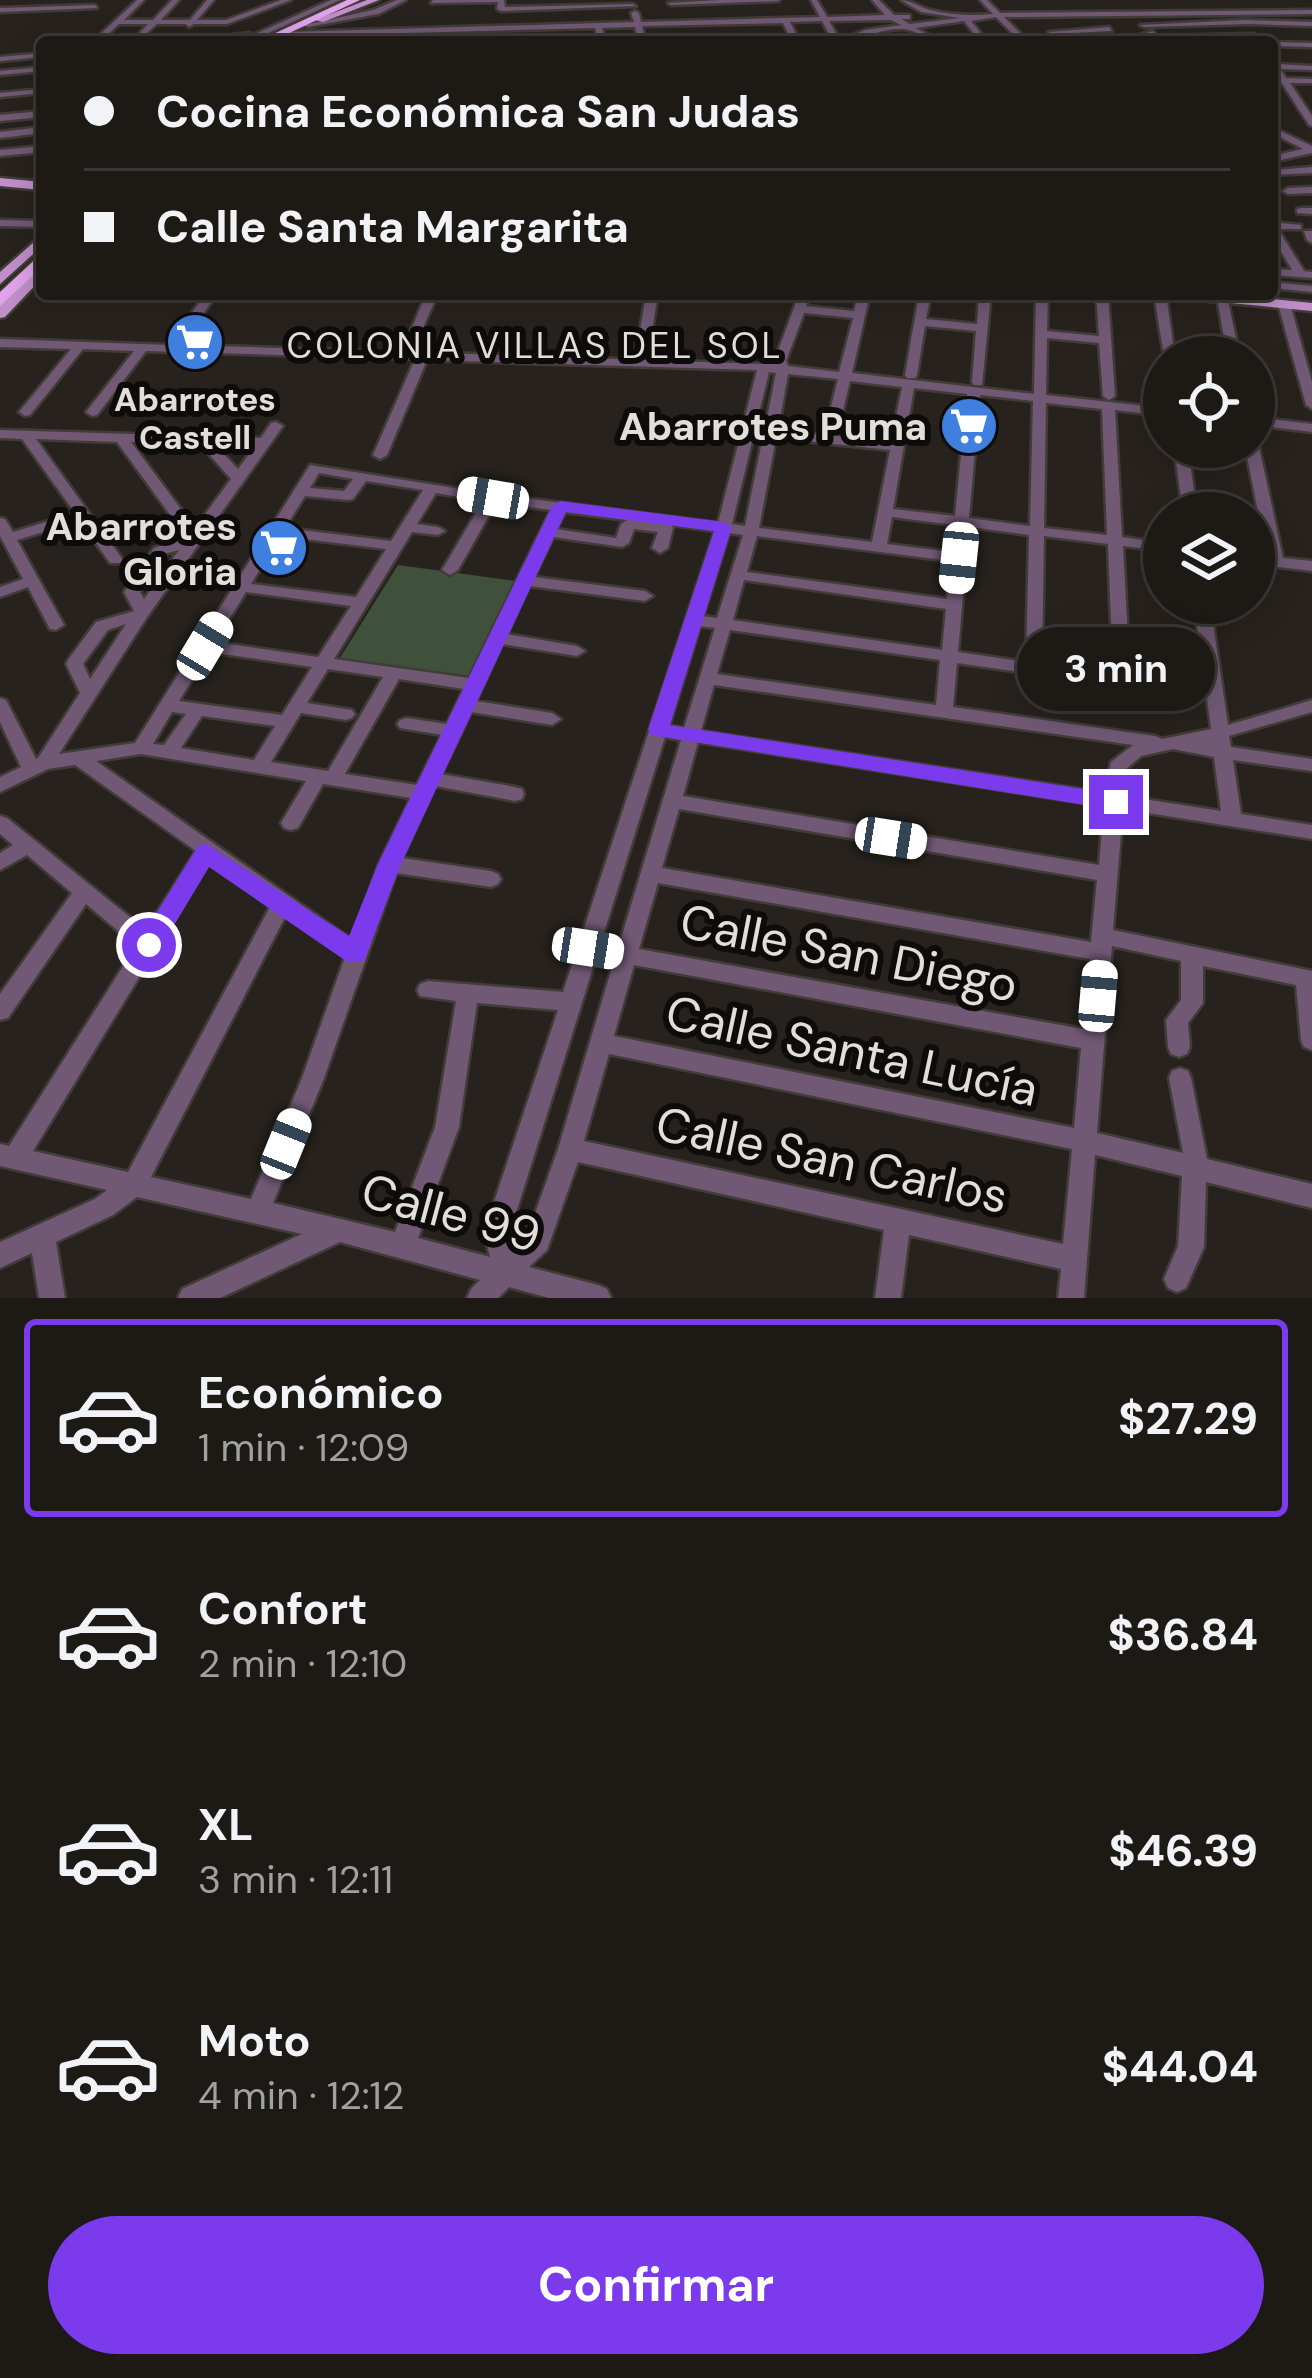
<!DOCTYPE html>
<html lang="es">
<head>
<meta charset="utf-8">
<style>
  :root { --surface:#1d1a16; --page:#2a2723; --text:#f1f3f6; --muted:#a0a1a1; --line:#3b3835; --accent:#7c3aed }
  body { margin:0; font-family:"DM Sans",sans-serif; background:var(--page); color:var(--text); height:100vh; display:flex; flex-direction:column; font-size:45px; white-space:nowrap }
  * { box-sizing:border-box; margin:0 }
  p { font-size:39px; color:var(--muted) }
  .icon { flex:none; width:66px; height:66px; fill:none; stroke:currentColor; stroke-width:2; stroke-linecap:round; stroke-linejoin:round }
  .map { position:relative; height:1298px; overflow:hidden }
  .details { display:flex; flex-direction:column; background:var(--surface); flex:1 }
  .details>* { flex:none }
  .top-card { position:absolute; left:36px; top:36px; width:1242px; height:264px; border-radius:12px; box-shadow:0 6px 30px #0003,0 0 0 3px var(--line); display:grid; align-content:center; height:264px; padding:0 48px; background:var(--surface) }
  .buttons { position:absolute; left:1143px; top:336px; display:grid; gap:24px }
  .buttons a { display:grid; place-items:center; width:132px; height:132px; border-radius:50%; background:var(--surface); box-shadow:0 6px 30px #0003,0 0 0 3px var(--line); font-size:60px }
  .end { position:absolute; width:54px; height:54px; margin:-27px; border:15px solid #7c3aed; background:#fff; box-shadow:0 0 0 6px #fff }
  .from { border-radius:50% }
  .bubble { position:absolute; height:84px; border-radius:42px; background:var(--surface); box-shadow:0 6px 30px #0003,0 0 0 3px var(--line); font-size:39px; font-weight:700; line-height:84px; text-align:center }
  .car { position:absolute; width:36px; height:72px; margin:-36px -18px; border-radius:15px; box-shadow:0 0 9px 3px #0007; background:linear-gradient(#fff 24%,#345 0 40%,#fff 0 76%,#345 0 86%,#fff 0) }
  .top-card b { display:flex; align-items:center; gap:42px; height:114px; font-size:45px }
  .top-card b+b { border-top:3px solid var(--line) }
  .top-card i { width:30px; height:30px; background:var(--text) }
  ul { padding:21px 0 0; list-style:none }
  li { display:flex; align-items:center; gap:36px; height:198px; margin:0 24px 18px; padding:0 24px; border:6px solid transparent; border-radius:12px }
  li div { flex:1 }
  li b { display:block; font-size:45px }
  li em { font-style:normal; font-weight:700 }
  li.on { border-color:var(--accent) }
  li>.icon { width:108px; height:108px; stroke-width:1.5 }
  .primary-button { display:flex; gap:24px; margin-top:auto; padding:24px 48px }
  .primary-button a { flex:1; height:138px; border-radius:72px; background:var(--accent); color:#fff; font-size:48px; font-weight:700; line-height:138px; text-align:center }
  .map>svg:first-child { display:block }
  .green { fill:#40513b }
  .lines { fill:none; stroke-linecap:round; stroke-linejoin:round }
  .minor-casing { stroke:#413c37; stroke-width:5 }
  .major-casing { stroke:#413c37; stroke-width:5 }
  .highway-casing { stroke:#413c37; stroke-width:4 }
  .minor { fill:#715975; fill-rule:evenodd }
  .major { fill:#c08ec9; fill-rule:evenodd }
  .highway { fill:#dfa3ea; fill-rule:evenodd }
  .route { fill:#7c3aed }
  .labels { text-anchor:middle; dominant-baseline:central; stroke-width:12; stroke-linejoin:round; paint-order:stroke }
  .far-poi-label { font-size:33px; font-weight:bold; fill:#e2deda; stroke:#0e0c0a }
  .far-neighbourhood-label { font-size:36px; letter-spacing:3px; fill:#e2deda; stroke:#0e0c0a }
  .poi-label { font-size:39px; font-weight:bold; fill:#e2deda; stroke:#0e0c0a; text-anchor:end }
  .near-street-label { font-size:48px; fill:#e2deda; stroke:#0e0c0a }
</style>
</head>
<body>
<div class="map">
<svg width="1312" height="1298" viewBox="0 0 1312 1298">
  <rect width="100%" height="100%" fill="#27221d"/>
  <path class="green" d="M398,565l118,16 -47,99 -131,-19z"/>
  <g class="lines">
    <g class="minor-casing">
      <path id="minor" d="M137,0h7l-20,20h29l19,-20h7l-18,20h29l17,-20h7l-17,20h29l55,-20h10l-64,24h-33l-5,3 -3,-3h-29l-18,16 -4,-2 13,-14h-29l-19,18h-8z
        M331,0h9l-91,42h-10l8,-4 -75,4 78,-9 3,2z
        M397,0h9l-28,14 -70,13 -4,-2 69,-15z
        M433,0h71l1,7 128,-3 3,2 -135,5 -4,-2 1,-7 -67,1z
        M719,0h60v1l-108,4 -3,-2z
        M811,0h6l10,17 58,-2 -13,-15h7l15,15h16v4h-9l9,5 50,-6 -39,-6 -20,-12c11,1 18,7 29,10 21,5 41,6 63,4l-13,-14h7l13,13 312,-3v4l-308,3 25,25h-8l-25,-25 -25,4 17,21 -10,-3 -19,3 -3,-6 19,-1 -11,-14 -48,7 25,14c-15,-1 -24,-12 -38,-13 -24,-1 -46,13 -70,13l-11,-21 -32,1 10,20h-8l-9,-19 -141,3 4,16h-8l-3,-15 -33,1 4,14h-8l-3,-14 -308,8 -4,-2 4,-2 347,-10 -3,-9 4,-2 4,2 2,9 179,-5zM891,20l10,5 -36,5 -25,10 -11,-19z
        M95,5l2,3 -97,4v-4z
        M1245,20l67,2v4l-63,-2 -105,3 -4,-2z
        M1109,27l3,4 -60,3 -4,-2z
        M1153,31l3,4 -26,7h-46l41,-3z
        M1254,34l3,4 -98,2 -4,-2 4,-2z
        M1271,42h1l40,1v4l-40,-1z
        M42,53v4l-42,4v-4z
        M1272,60l5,4 35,2v4l-32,-1 6,9 26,1v4h-22l22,33v10l-3,-1 -37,-57z
        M42,67v4l-42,4v-4z
        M42,89v4l-42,4v-4z
        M42,111v6l-42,4v-6z
        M42,127v6l-42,5v-6z
        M1272,127l40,19v7l-40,9v-6l31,-7 -31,-16z
        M42,146v6l-42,4v-6z
        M1312,167v6l-40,2v-4l3,-1z
        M1312,187v6l-24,1 -5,-3 5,-3z
        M1301,208h11v6l-15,-1v-4z
        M0,220l42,1v6l-42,-1z
        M1272,222l29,3v4h-23l26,42 8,1v6l-40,-3v-6l20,1 -20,-34z
        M1304,231h8v12l-5,-3z
        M1272,282l40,4v6l-40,-4z
        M205,294h12l-36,51 225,7 -3,-3 23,-55h12l-26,58 350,12 12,-2 25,-68h12l-5,12 48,5 4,-17h12l-18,79 182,21 2,-100h12l-1,37 52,5 -3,-42h12l7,102 -6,4 -6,-4 -4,-53 -52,-5 -1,57 118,13v8l-49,-6 7,127 42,6v8l-41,-5 7,130 75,11 -11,-84h16l18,122 84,-25v12l-83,24 2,11 81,12v12l-79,-11 8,54 71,11v14l-189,-30 -10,121 199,41v79l-8,-3 -3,-7 -5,-55 -93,-19v37l-15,20 2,24 -3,7 -8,3 -8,-3 -3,-7 -2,-27 15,-20v-39l-69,-15 -15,187 86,20 -14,-75 3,-7 8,-3 8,3 3,7 16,81 105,25v24l-106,-26 -2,65 -18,41 -9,4 -9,-4 -4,-9 14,-33 4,-70 -87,-21 -11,143h-26l3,-29 -152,-34 -8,63h-26l9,-68 -306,-68 -31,88 -18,17 69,18 9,4 4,9h-62l-40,-11 -11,11h-31l4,-9 9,-9 -140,-38 -120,56h-42l4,-9 120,-55 -165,-37 -24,18 -57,27 9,56h-26l-7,-45 -32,15v-26l95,-43 12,-9 -107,-24v-22l9,2 127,-200 -50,-42 -78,114 -8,2v-26l72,-101 -45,-38 -27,15v-17l13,-8 -13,-11v-18l7,2 139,112 50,-79 -121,-86 -27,4 -48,23v-15l21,-10 -21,-45v-24l6,2 30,59 2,-1 42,-65 -14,-29 2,-4 28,-38 38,-11 -10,-19 30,-44 33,-10 -70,-96 -81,-3 87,121 -3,3h-10l-30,-42 -63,19 47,85 -8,5 -6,-1 -22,-42 -28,10v-10l23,-8 -23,-43v-18l5,1 8,13 62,-19 -53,-74 -22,-1v-8l261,8 10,-15 5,-1 7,4 -136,191 -88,137 76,-11 175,-278 182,29 226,29 39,-153 -330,-10 -40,95 -7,4 -7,-4 42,-96 -269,-8 -49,64 -5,1 -6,-4 48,-61 -51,-2 -53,66 -5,1 -6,-4 52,-63 -71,-2v-8l169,6zM804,313l49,5 -14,54 -51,-6 -2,-5zM769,372l7,1 -11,55 -10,4 8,4 -18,90 -13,-2zM788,374l50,5 -14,56 -46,-5zM850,381l52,6 -11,55 -54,-6zM914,388l53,6 -12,122 -62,-7zM980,395l53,6 -3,125 -61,-8zM1046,403l56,6 5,126 -63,-7zM776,438l114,12 -18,92 -113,-14zM131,442l69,2 31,35 -36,49zM215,445l40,1 -17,23zM319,473l34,6 -9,12 -34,-3zM366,481l57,9 -32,51 -106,-13 20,-32 43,4 5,-1zM436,493l47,8 -41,69 8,5 8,-5 38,-67 55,7 -82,168 -135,-19 78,-127 26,3 7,-4 -7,-4 -21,-3zM565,512l62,8 -6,4 -5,14 -60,-9zM892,517l62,8 -3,27 -64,-8zM672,525l43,6 -152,461 -135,-11 -8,3 -3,6 3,6 36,5 -21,126 -40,105 -122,-29 51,-125 72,-205 95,14 7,-3 3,-5 -3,-5 -7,-3 -89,-13 33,-72 80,15 7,-2 2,-5 -2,-5 -7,-2 -74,-13 30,-62 81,13 9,-6 -9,-6 -76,-12 26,-57 75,12 8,-5 -8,-5 -70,-12 22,-48 116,15 8,-5 -8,-5 -111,-14 19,-40 69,10 7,-4 5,-14 24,3 -6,16 8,5 8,-5 5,-20zM969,527l60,8 -3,127 -68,-10zM729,533l14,2 -26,83 -14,-2zM280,536l106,13 -30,48 -105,-13zM757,536l193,25 -3,38 -200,-27zM1044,536l64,8 5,130 -71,-10zM179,550l-35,49 -4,-7 24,-38zM744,580l202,29 -4,41 -209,-30zM246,592l105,14 -33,51 -103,-15zM126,624l-36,55 -7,-15 25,-34zM700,626l15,2 -31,100 -15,-2zM730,630l210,30 -4,45 -219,-31zM209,652l103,15 -30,48 -103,-14zM957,663l250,36 4,30 -49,10 -7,-3 -202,-29zM328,669l55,8 -55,94 -57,-9 30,-49 45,7 6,-2 3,-4 -3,-4 -45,-7zM399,679l65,10 -17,35 -41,-6 -6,2 -3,4 3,4 42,7 -25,50 -72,-11zM714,685l419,60 -22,17 -6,31 -404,-62zM172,712l14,2 -22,31 -11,-1zM202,716l73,10 -21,34 -73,-12zM665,737l16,3 -62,205 -18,-3zM698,742l406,64 -5,59 -416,-69zM1173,749l41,8 7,54 -97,-15 2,-27 15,-13zM141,754l165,27 -25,42 3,5 7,2 7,-2 25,-44 88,14 -32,66 -27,76 -256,-179zM679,809l418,71 -6,62 -429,-74zM210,861l61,44 -143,267 -95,-21zM658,883l432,76 -7,70 -444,-80zM286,915l59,42 -43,121 -51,121 -100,-22zM596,958l18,3 -56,188 -30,84 -15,15 -3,-16zM634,965l447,83 -7,80 -460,-92zM477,1003l81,7 -74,222 6,25 -72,-19 41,-111zM609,1054l463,95 -9,95 -479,-103z
        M646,294h12l-10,61 -6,4 -6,-4z
        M919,294h12l-5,25 51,5 2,-30h12l-9,91h-8l-2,-3 4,-51 -51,-5 -8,49 -2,3h-8l-2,-3z
        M1154,294h12l7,49 53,6 -9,-51 10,-2 13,61 -66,-7 -2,6h-8z
        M1284,301l6,3 22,78v27l-6,-4 -28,-101z
        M1254,417l58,7v8l-58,-7z
        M1254,443l5,4 24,111 29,3v10l-58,-7v-10l13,2 -22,-109h9z
        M1174,447h14l9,66h-14z"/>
    </g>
    <g class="major-casing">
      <path id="major" d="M367,0h12l-56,22 -8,-2z
        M0,178l42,4v8l-42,-4z
        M42,235v11l-42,38v-12z
        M42,266v12l-37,39 -5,1v-13z
        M1171,294h52l89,9v8l-134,-13z"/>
    </g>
    <g class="highway-casing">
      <path id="highway" d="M347,0h13l-90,42h-14z
        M42,253v14l-42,39v-14z"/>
    </g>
    <use href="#minor" class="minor"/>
    <use href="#major" class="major"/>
    <use href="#highway" class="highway"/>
  </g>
  <path class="route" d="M560,501l164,21 8,5 -62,198 446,69 11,8 -11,8 -465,-75 -3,-5 66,-199 -148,-19 -165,352 -37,97h-18l-137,-94 -51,85h-17l-4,-7 4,-7 57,-92 8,-2 143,92 29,-72 174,-358z"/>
  <defs>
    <g id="supermarket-disc" transform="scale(3)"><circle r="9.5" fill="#3f7fe0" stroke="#0e0c0a"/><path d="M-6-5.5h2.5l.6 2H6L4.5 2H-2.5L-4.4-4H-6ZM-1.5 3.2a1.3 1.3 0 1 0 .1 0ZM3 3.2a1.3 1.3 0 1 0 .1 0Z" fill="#fff"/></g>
  </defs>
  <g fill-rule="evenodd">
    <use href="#supermarket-disc" x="195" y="342"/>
    <use href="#supermarket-disc" x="969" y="426"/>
    <use href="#supermarket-disc" x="279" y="548"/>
  </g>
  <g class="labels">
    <g class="far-poi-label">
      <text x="195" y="399">Abarrotes<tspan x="195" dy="38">Castell</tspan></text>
    </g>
    <g class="far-neighbourhood-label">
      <text x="535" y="345">COLONIA VILLAS DEL SOL</text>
    </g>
    <g class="poi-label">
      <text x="927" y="426">Abarrotes Puma</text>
      <text x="237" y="526">Abarrotes<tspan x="237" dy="45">Gloria</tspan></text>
    </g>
    <g class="near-street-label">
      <text transform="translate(849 953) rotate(11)">Calle San Diego</text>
      <text transform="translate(852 1051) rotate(12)">Calle Santa Lucía</text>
      <text transform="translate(832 1160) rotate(12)">Calle San Carlos</text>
      <text transform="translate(451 1213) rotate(15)">Calle 99</text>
    </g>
  </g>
</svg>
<div class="buttons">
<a><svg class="icon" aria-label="locate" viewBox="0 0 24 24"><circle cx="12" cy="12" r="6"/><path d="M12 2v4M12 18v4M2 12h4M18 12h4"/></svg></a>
<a><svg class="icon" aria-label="layers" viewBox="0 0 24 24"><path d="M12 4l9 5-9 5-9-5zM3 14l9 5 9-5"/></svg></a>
</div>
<i class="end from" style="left:149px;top:945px"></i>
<i class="end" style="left:1116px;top:802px"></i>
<div class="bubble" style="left:1017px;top:627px;width:198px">3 min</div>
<i class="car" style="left:493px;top:498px;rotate:280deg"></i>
<i class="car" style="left:959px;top:558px;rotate:186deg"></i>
<i class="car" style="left:205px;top:646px;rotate:31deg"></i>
<i class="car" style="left:891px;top:838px;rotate:99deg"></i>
<i class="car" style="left:588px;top:948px;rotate:99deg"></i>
<i class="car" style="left:1098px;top:996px;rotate:5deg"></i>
<i class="car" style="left:286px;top:1144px;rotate:22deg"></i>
<div class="top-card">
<b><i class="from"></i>Cocina Económica San Judas</b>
<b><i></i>Calle Santa Margarita</b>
</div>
</div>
<section class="details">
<ul>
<li class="on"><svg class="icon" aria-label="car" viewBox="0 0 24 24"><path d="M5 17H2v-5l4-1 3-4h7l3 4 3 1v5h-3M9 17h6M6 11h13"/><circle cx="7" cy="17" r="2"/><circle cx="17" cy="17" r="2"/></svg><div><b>Económico</b><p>1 min · 12:09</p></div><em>$27.29</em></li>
<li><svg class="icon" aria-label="car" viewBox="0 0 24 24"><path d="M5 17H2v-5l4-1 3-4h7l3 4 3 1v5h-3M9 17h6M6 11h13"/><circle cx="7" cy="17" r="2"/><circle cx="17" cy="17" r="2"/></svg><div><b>Confort</b><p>2 min · 12:10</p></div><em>$36.84</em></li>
<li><svg class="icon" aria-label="car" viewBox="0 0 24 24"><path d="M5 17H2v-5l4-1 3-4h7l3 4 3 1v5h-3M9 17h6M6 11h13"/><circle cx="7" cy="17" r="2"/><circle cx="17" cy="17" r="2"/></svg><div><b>XL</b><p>3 min · 12:11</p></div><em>$46.39</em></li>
<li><svg class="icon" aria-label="car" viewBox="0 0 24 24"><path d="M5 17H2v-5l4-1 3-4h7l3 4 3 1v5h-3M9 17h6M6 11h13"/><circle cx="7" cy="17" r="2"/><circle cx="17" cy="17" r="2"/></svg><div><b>Moto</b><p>4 min · 12:12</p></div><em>$44.04</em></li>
</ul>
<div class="primary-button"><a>Confirmar</a></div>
</section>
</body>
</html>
